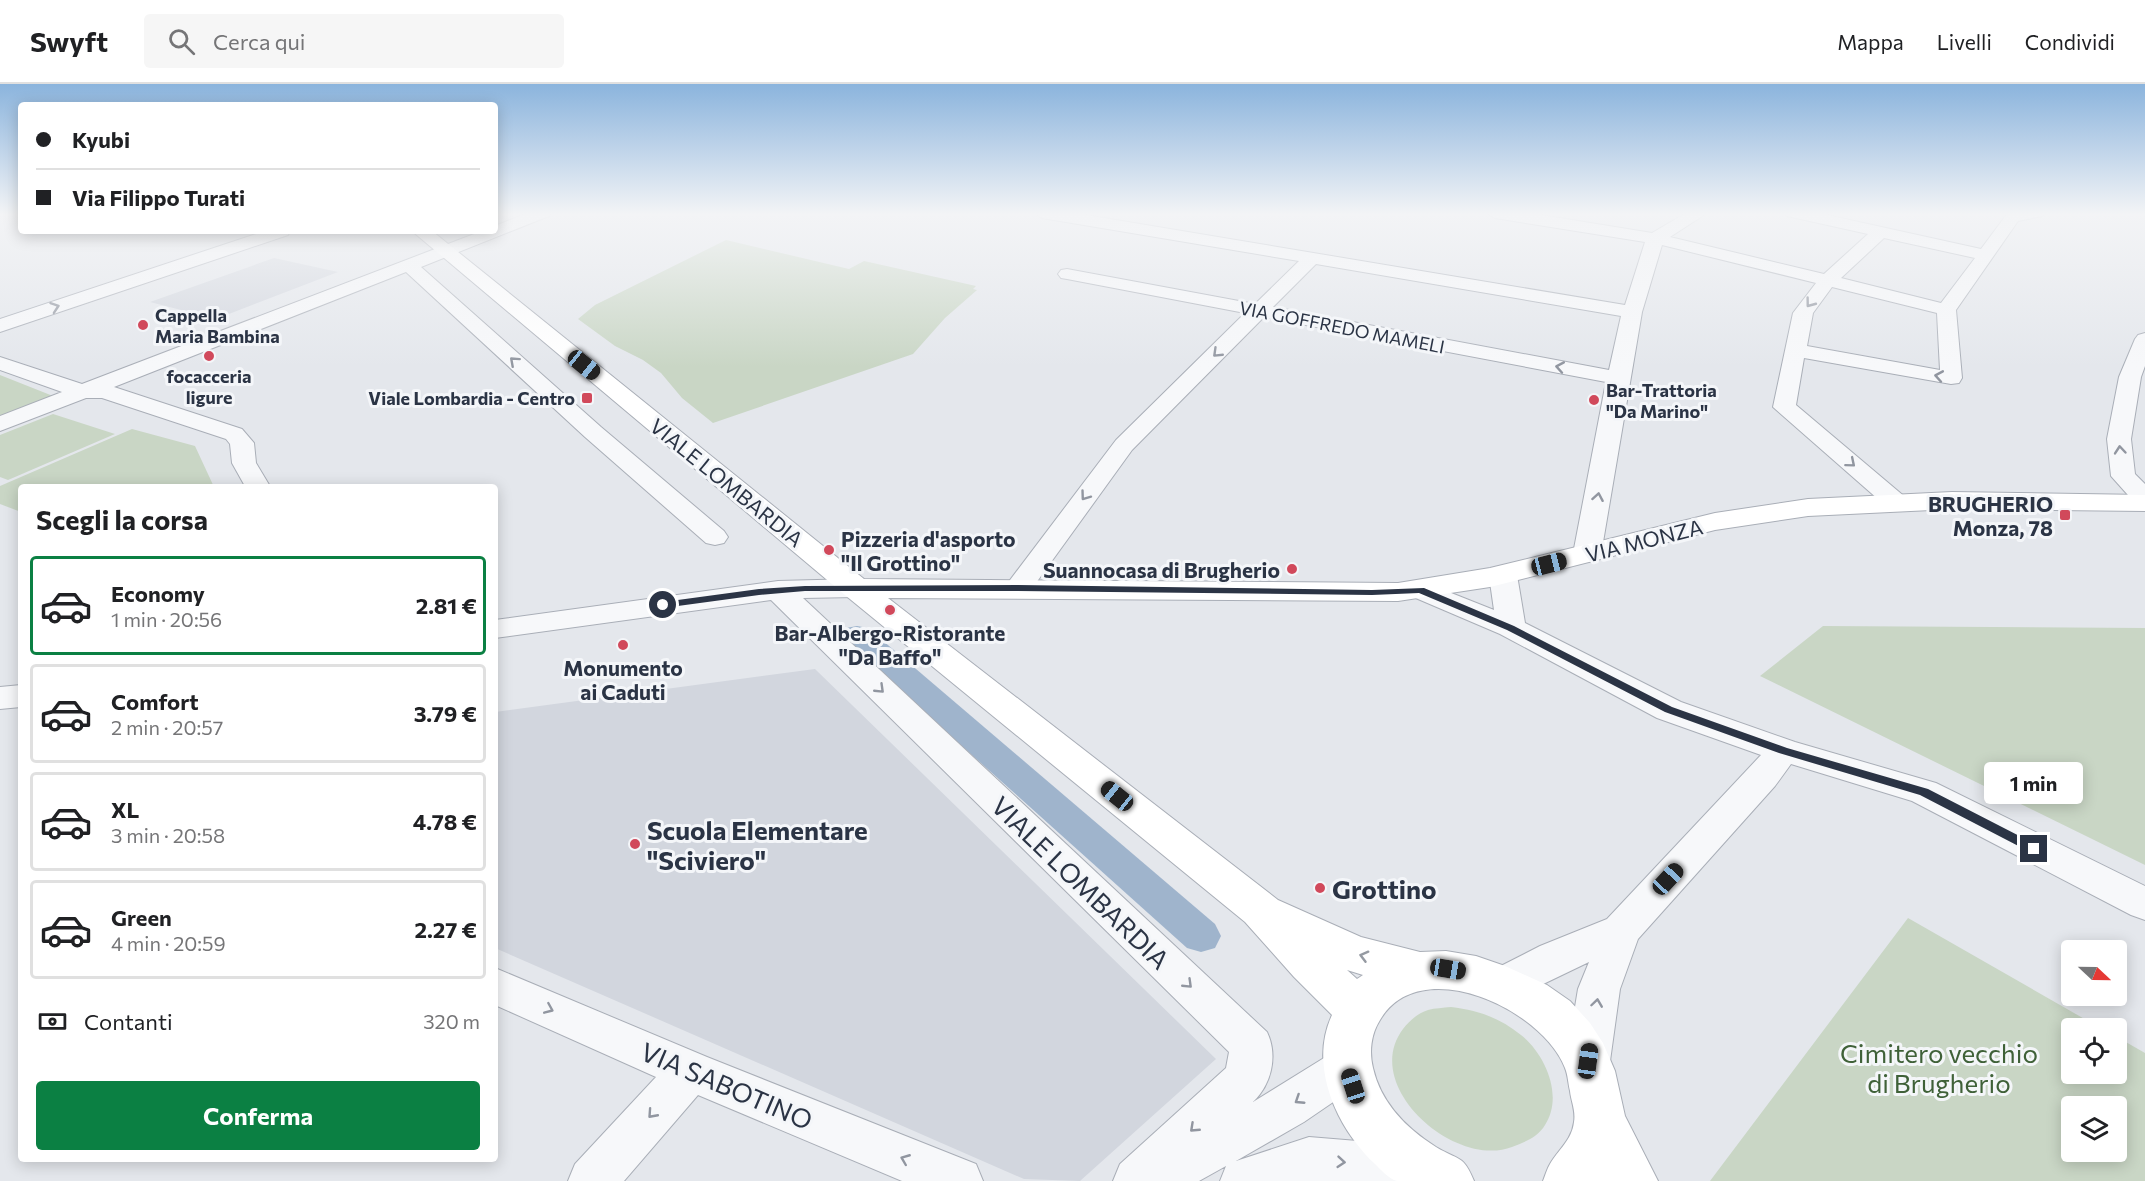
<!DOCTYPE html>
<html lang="it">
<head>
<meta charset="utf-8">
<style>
  :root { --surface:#fff; --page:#f6f6f6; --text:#202124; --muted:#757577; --line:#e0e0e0; --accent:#0b8043 }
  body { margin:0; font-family:Commissioner,sans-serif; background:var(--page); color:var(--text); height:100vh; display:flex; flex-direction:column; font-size:22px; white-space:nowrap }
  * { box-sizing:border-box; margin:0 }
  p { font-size:20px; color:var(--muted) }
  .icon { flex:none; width:33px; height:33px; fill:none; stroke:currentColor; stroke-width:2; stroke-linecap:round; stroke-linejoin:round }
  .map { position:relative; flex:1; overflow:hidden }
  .drawer { position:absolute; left:18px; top:400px; width:480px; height:678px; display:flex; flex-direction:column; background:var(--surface); border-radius:6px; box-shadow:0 3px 15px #0003 }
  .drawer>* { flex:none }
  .guide { position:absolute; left:18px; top:18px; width:480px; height:132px; border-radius:6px; box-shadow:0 3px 15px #0003; display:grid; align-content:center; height:132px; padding:0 18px; background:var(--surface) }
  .needle { width:39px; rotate:112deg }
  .tools { position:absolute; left:2061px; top:856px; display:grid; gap:12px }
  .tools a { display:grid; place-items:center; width:66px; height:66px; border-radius:6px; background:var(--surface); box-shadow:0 3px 15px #0003; font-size:30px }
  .end { position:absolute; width:27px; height:27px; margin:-14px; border:8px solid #2b3445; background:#fff; box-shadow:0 0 0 3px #fff }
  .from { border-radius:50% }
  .bubble { position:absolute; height:42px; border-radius:6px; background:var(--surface); box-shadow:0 3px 15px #0003; font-size:20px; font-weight:700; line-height:42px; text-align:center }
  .car { position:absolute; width:18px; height:36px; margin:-18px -9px; border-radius:8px; box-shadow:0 0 4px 2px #0007; background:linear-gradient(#222 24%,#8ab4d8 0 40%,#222 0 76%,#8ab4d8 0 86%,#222 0) }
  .guide b { display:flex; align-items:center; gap:21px; height:57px; font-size:22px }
  .guide b+b { border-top:2px solid var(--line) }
  .guide i { width:15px; height:15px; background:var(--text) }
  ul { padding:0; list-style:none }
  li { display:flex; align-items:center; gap:18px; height:99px; margin:0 12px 9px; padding:0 6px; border:3px solid var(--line); border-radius:6px }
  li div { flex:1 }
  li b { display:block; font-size:22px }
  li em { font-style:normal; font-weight:700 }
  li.selected { border-color:var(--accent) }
  li>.icon { width:54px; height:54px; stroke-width:1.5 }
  h2 { padding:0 18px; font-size:27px; line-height:72px }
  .pay { display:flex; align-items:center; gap:15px; height:66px; padding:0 18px; font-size:22px }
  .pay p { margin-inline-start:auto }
  .cta { display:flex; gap:12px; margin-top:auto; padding:12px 18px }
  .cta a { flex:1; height:69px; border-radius:6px; background:var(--accent); color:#fff; font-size:24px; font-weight:700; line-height:69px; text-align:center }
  header { display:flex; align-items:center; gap:36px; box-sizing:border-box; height:84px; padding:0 30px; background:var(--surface); border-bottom:2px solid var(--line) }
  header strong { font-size:28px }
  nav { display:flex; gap:33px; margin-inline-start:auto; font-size:21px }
  .search { width:420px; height:54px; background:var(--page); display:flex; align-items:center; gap:15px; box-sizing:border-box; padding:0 21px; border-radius:6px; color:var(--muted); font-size:22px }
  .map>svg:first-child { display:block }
  .built { fill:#d2d6de }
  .green { fill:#c9d6c5; fill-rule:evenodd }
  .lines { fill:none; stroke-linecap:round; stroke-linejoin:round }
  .canal { fill:#9fb4cc; fill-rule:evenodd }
  .street-casing { stroke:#a9aeb7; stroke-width:2 }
  .secondary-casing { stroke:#a9aeb7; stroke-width:2 }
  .street { fill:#f7f8fa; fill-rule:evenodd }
  .secondary { fill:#fff; fill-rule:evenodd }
  .oneway { stroke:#9196a0 }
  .oneway2 { stroke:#959aa2 }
  .route { fill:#2b3445 }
  .poi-dot { fill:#d1495b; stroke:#f4f6f9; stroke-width:2 }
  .labels { text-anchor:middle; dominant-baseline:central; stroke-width:6; stroke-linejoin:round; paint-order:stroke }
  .far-poi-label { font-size:18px; font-weight:bold; fill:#2b3445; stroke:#f4f6f9; text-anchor:start }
  .far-street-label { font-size:18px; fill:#2b3445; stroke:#f4f6f9 }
  .street-label { font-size:21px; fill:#2b3445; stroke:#f4f6f9 }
  .poi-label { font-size:21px; font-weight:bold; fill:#2b3445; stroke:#f4f6f9; text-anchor:end }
  .near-poi-label { font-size:26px; font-weight:bold; fill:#2b3445; stroke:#f4f6f9; text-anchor:start }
  .near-street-label { font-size:26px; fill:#2b3445; stroke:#f4f6f9 }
  .near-park-label { font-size:26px; fill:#3f6138; stroke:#f4f6f9 }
</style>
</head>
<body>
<header>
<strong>Swyft</strong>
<div class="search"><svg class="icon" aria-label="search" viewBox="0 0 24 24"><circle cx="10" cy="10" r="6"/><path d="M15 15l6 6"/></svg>Cerca qui</div>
<nav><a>Mappa</a><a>Livelli</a><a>Condividi</a></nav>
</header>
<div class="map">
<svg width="2145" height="1097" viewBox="0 0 2145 1097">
  <rect width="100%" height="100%" fill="#e4e7ec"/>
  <path class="built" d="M274,174l64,14 -122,47 -66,-17z
    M815,585l401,390 -136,122 -56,-2 -529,-231v-236z"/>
  <path class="green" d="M726,156l123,29 15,-8 112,25 -3,3 4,1 -32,28 -32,36 -200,69 -31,-25 -21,-25 -18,-13 -28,-14 -37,-27 17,-14z
    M0,291l58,23 -58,22z
    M53,330l62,20 -107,46 -8,-3v-42z
    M132,345l63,17 19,41 -193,1v24l-21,-8v-18z
    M1823,542l322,2v237l-385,-189z
    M1908,834l194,111h-30v45h44l1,-37 28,16v128h-435zM2072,1023h44v45h-44z
    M1451,923c27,3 49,11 70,28 24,19 43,61 24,90 -7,12 -20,17 -33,22 -57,22 -152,-61 -109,-118 6,-8 15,-16 25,-19 7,-2 15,-2 23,-3z"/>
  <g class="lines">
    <path class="canal" d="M857,542l11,2 347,296 6,12 -6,12 -14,4 -14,-4 -341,-306 -4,-7 4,-7z"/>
    <g class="street-casing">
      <path id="street" d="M527,129h24l-2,3 -128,51 180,160 123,104 4,6 -4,6 -9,2 -9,-2 -121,-106 -179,-165 -292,115 128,42 12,14 2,20 15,25h-25l-14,-25 -2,-19 -4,-5 -124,-41h-16l-86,33v-15l62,-24 -62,-22v-13l82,27 400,-153h13v-5z
        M1034,129h40l551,92 20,-63 -150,-24 -8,-5h42l123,20 34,-20h21l-37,24 154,37 44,-40 -81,-18 -2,-3h33l163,36 26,-35 37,-1 -2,3 -24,5 -62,89 6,68 -3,5 -8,1 -147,-26 -8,47 109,92 4,5 -4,5 -9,3 -9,-3 -114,-100 20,-94 23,-30 -154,-38 -20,67 -41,242 -4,6 -10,2 -10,-2 -4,-6 33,-172 -342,-65 -132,133 -104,144 -10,3 -10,-3 -4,-6 112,-148 129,-127 -178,-34 -6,-1 -3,-4 3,-4 6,-1 188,35 44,-43 -257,-43zM1884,154l91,20 -34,45 -100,-25zM1316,180l305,52 -12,54 -336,-63zM1832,203l105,26 3,57 -133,-24 6,-33z
        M265,147h25l-2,4 -288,97v-13z
        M2145,249v33l-4,11 -10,62 4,35 10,10v23l-9,-3 -25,-28 -4,-37 12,-62 16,-38 3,-4z
        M1503,483l10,2 4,6 8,48 156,79 114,40 141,41 209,103v34l-14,-5 -219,-114 -121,-37 -16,22 -137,153 -18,50 -10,72 -6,14 -16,6 -16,-6 -6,-14 12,-72 11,-27 -83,40 -15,-5 -6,-13 6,-13 49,-25 67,-27 154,-164 -104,-37 -157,-84 -89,-38 -4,-6 4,-6 10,-3 73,29 -5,-35 4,-6z
        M856,495l10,3 4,6 -4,6 -10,3 -53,1 464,434c11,23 5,52 -14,70l79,-49 16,-6 16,6 6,14 -6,14 -60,41 -68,39 73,-24 109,9 17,6 7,17 -5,12h-217l6,-15 -27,15h-86l7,-17 106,-96 3,-16 -458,-452 -276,38v-18l283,-39z
        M21,601v22l-21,2v-22z
        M495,884l212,89 269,107 7,17h-81l-204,-86 -74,86h-56l7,-17 81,-87 -161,-72z"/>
    </g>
    <g class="secondary-casing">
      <path id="secondary" d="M412,147h20l432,348 534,4 92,-15 225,-55 93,-14 144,-7 193,3v16l-193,-2 -144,7 -93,14 -225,57 -92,14 -510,-3 390,302 83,37 59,15 26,-1 30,5 29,10 42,19 23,16 20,22 13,20 12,28 10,45 33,65h-115c2,-5 4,-12 7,-17 8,-14 22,-24 24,-42 2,-11 -3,-21 -4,-31 -2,-8 -2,-16 -5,-23 -23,-59 -145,-116 -185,-48 -9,14 -11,32 -7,48 8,35 33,60 63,79 23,14 27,7 38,34 -19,0 -39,0 -59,0 -6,0 -13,0 -18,0 -8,-2 -17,-12 -22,-17 -38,-36 -67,-97 -43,-149l-38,-38 -49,-55 -400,-327zM1347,886l16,5 -6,4z"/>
    </g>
    <use href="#street" class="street"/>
    <use href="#secondary" class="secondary"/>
  </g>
  <defs><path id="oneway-chevron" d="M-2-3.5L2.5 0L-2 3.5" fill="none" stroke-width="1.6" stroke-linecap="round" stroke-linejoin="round" transform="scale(1.5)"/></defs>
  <g class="oneway">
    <use href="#oneway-chevron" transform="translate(1810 219) rotate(127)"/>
    <use href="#oneway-chevron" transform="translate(55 223) rotate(-19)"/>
    <use href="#oneway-chevron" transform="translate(1217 269) rotate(136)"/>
    <use href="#oneway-chevron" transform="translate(514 277) rotate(-138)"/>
    <use href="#oneway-chevron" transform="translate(1560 283) rotate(-170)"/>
    <use href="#oneway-chevron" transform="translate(1939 292) rotate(-170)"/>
    <use href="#oneway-chevron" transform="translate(2120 366) rotate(-95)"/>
    <use href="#oneway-chevron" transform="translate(1851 379) rotate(40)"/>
    <use href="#oneway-chevron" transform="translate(1085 412) rotate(126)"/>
    <use href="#oneway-chevron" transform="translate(1598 413) rotate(-80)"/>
    <use href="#oneway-chevron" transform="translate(880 605) rotate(44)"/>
    <use href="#oneway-chevron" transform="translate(1188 900) rotate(44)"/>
    <use href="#oneway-chevron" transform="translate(1597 919) rotate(-82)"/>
    <use href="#oneway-chevron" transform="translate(549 925) rotate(23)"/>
    <use href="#oneway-chevron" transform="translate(1299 1016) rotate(147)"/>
    <use href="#oneway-chevron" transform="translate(652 1030) rotate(132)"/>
    <use href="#oneway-chevron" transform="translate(1194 1044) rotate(137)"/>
    <use href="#oneway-chevron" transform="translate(905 1075) rotate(-158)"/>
    <use href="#oneway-chevron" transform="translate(1341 1078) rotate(5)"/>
  </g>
  <use class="oneway2" href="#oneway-chevron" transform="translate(1364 872) rotate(-165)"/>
  <linearGradient id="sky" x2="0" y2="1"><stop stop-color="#8bb4dd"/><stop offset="0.46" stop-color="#f3f4f6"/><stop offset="1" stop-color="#f3f4f6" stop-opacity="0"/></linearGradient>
  <rect width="2145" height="283" fill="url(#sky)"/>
  <path class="route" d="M1018,501l354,5 52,-2 90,38 158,81 115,41 141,41 111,57 1,3 -1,3h-9l-110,-57 -141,-42 -114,-41 -158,-82 -88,-37 -47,2 -354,-4h-213l-46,4 -96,13 -5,-3 5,-3 96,-13 46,-3z"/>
  <g class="poi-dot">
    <circle cx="143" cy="241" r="6"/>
    <circle cx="209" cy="272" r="6"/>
    <rect x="581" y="308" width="12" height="12" rx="3"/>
    <circle cx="1594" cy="316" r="6"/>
    <rect x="2059" y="425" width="12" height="12" rx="3"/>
    <circle cx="829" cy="466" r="6"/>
    <circle cx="1292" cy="485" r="6"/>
    <circle cx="890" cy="526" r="6"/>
    <circle cx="623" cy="561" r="6"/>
    <circle cx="635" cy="760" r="6"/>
    <circle cx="1320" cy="804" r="6"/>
  </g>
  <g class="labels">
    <g class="far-poi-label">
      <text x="155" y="231">Cappella<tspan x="155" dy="21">Maria Bambina</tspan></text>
      <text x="209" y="292" text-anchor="middle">focacceria<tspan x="209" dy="21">ligure</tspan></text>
      <text x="1606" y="306">Bar-Trattoria<tspan x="1606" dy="21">"Da Marino"</tspan></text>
      <text x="575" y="314" text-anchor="end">Viale Lombardia - Centro</text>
    </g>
    <g class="far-street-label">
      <text transform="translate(1342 243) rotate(11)">VIA GOFFREDO MAMELI</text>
    </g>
    <g class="street-label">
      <text transform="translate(727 398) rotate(39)">VIALE LOMBARDIA</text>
      <text transform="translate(1644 456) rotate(-14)">VIA MONZA</text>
    </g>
    <g class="poi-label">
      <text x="2053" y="419">BRUGHERIO<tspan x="2053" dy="24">Monza, 78</tspan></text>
      <text x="841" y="454" text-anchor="start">Pizzeria d'asporto<tspan x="841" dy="24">"Il Grottino"</tspan></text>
      <text x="1280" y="485">Suannocasa di Brugherio</text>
      <text x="890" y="548" text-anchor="middle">Bar-Albergo-Ristorante<tspan x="890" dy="24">"Da Baffo"</tspan></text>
      <text x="623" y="583" text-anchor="middle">Monumento<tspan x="623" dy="24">ai Caduti</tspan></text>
    </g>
    <g class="near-poi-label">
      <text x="647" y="745">Scuola Elementare<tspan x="647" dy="30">"Sciviero"</tspan></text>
      <text x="1332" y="804">Grottino</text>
    </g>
    <g class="near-street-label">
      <text transform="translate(1081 798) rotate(44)">VIALE LOMBARDIA</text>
      <text transform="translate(727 1001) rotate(23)">VIA SABOTINO</text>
    </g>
    <g class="near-park-label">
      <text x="1939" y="968">Cimitero vecchio<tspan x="1939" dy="30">di Brugherio</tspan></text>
    </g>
  </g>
</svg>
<div class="tools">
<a><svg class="needle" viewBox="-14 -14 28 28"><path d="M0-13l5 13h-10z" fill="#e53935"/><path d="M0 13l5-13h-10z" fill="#757577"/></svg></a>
<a><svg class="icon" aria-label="locate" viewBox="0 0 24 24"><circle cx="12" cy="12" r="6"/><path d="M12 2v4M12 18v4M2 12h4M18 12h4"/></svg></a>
<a><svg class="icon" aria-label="layers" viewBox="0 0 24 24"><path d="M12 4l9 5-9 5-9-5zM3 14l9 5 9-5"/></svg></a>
</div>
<i class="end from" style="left:663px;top:521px"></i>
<i class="end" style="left:2034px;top:765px"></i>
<div class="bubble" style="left:1984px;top:678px;width:99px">1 min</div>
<i class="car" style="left:584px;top:281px;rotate:129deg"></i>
<i class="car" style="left:1549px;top:480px;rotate:76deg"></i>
<i class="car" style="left:1117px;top:712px;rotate:309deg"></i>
<i class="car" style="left:1668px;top:795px;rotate:43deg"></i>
<i class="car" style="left:1448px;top:885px;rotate:99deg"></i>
<i class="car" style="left:1588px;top:977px;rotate:8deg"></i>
<i class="car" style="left:1353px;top:1002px;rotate:342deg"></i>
<div class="guide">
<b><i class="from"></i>Kyubi</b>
<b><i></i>Via Filippo Turati</b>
</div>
<section class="drawer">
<h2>Scegli la corsa</h2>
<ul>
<li class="selected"><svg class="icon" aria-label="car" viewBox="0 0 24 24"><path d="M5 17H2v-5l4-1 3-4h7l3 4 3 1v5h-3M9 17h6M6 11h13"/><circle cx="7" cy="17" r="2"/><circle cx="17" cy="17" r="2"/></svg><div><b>Economy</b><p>1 min · 20:56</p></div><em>2.81 €</em></li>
<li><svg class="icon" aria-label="car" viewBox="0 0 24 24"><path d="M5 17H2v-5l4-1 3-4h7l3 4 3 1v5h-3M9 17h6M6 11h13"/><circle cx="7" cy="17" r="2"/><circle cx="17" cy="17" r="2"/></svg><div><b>Comfort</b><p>2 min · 20:57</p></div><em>3.79 €</em></li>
<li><svg class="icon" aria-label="car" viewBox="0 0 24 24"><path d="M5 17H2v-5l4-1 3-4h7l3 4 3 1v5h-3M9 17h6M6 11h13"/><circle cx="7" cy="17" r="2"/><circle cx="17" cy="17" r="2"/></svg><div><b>XL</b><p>3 min · 20:58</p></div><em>4.78 €</em></li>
<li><svg class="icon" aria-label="car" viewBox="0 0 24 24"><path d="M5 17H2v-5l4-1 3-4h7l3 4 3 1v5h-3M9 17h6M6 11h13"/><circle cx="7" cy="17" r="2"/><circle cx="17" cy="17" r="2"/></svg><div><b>Green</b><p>4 min · 20:59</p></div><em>2.27 €</em></li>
</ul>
<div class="pay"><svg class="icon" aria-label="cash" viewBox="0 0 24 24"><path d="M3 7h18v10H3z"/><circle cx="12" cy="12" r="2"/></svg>Contanti<p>320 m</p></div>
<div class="cta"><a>Conferma</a></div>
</section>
</div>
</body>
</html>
